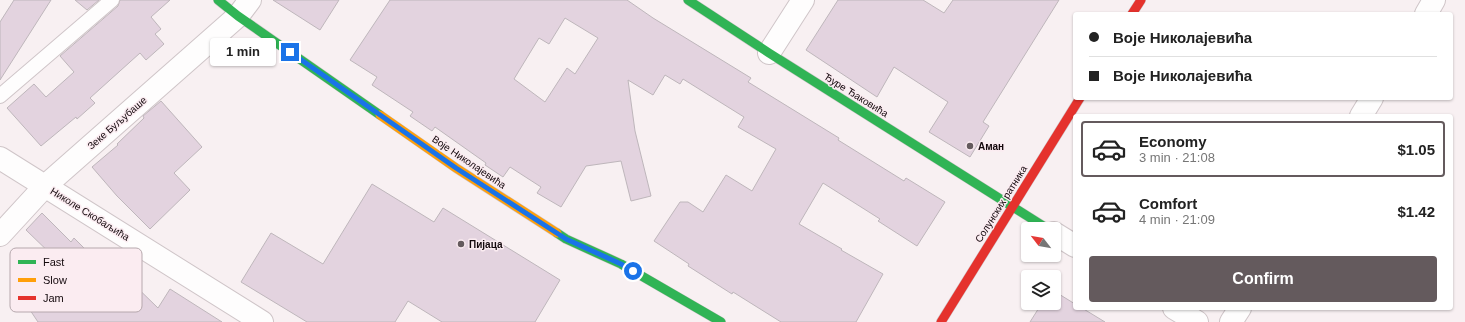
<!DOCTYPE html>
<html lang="en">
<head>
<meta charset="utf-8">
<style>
  :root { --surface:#fff; --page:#f6f6f6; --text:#222; --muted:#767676; --line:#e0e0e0; --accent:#645a5d }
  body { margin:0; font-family:Arial,sans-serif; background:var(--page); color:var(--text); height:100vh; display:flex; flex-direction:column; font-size:15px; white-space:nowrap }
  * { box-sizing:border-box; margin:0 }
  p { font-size:13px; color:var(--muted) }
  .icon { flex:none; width:22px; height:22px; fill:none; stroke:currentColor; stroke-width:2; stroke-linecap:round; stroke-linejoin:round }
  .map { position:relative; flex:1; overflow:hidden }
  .details { position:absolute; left:1073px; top:114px; width:380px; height:196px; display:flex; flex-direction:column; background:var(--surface); border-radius:4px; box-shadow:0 1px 3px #0004 }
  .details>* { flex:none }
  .guide { position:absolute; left:1073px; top:12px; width:380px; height:88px; border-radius:4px; box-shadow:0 1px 3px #0004; display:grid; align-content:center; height:88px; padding:0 16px; background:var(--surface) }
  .needle { width:26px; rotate:301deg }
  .controls { position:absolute; left:1021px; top:222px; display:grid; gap:8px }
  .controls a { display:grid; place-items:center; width:40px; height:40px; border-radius:4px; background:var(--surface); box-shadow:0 1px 3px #0004; font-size:20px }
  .end { position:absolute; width:18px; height:18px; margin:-9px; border:5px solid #1a73e8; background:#fff; box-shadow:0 0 0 2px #fff }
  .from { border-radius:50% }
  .bubble { position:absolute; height:28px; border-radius:4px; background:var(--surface); box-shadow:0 1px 3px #0004; font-size:13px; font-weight:700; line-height:28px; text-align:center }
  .guide b { display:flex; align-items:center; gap:14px; height:38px; font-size:15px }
  .guide b+b { border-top:1px solid var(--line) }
  .guide i { width:10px; height:10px; background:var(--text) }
  ul { padding:7px 0 0; list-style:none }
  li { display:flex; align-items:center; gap:12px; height:56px; margin:0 8px 6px; padding:0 8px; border:2px solid transparent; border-radius:4px }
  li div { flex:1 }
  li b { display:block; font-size:15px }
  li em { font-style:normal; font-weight:700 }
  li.on { border-color:var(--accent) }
  li>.icon { width:36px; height:36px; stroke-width:1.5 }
  .cta { display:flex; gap:8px; margin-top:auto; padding:8px 16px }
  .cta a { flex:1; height:46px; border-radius:4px; background:var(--accent); color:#fff; font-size:16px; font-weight:700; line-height:46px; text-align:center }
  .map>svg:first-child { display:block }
  .building { fill:#e3d3df; stroke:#beb6bb; fill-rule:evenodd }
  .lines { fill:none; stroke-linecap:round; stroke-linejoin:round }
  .lane-casing { stroke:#cfc5c8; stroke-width:16 }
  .street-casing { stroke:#cfc5c8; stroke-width:24 }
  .fast-casing { stroke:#cfc5c8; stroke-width:10 }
  .slow-casing { stroke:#cfc5c8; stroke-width:10 }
  .jam-casing { stroke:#cfc5c8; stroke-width:10 }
  .lane { stroke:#fefdfd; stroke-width:14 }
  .street { stroke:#fefdfd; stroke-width:22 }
  .fast { stroke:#30b455; stroke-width:9 }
  .slow { stroke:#ff9f0a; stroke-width:9 }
  .jam { stroke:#e5322d; stroke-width:9 }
  .route { stroke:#1a73e8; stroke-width:5 }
  .poi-dot { fill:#645a5d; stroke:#fbecf1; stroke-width:1.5 }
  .labels { text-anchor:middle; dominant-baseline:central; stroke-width:3; stroke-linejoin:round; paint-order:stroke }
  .street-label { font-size:10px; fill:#14090d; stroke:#fbecf1 }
  .poi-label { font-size:10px; font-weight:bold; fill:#14090d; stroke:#fbecf1; text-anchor:start }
  .key { fill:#fbecf1; stroke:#b6a8ad; stroke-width:1 }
  .key-label { font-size:11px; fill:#14090d }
</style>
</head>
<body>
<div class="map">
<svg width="1465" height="322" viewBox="0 0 1465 322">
  <rect width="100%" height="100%" fill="#f8f0f2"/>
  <path class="building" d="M14,0h37l-51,80v-58z
    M75,0h24l-12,10z
    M120,0h50l-19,17 10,12 -6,5 9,10 -18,16 -6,-7 -50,45 5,5 -18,16 -1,-2 -35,29 -34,-38 27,-24 12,13 28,-25 -14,-16 58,-50z
    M273,0h66l-19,30z
    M390,0h237l26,18 98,60 -3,4 91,56 -1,2 66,41 2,-3 39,24 -28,44 -39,-25 2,-2 -57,-36 -24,41 43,25 -1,1 42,24 -27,48h-75l-48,-30 -1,2 -44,-28 1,-2 -35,-23 26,-39h8l15,10 23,-37 26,16 24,-42 -38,-22 6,-10 -61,-38 -3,5 -15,-9 -12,20 -25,-15 7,51 16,65 -20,5 -10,-40 -35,5 -25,41 -24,-14 4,-6 -31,-20 -7,10 -18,-12 1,-2 -51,-36 -3,4 -22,-15 3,-4 -41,-27 5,-8 -27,-17zM565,18l33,20 -23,36 -8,-6 -22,34 -31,-23 25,-41 10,6z
    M838,0h85l21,13 9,-13h106l-76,122 6,4 -19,31 -41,-25 19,-30 -54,-35 -17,30 -71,-47z
    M161,101l41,46 -28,26 16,17 -40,39 -33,-33 -25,-29 26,-22 -1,-1 27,-26 -1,-2z
    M372,184l62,38 9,-14 117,72 -25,42h-93l-34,-21 -13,21h-88l-66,-40 30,-49 52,31z
    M42,213l29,29 3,-4 24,24 4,-3 16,16 3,-3 37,36 12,-19 52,33h-184l-10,-15 40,-28 -17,-17 4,-4 -29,-28z
    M1054,291l21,13v4h7l23,14h-75l12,-19h12z"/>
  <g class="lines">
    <g class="lane-casing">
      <path id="lane" d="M0,96l112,-96"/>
    </g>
    <g class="street-casing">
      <path id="street" d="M1426,14l8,-14
        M769,53l34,-53
        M1361,116l11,-18
        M0,158l262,164
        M1054,233l21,13
        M0,235l45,-49 193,-170 12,-16
        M1174,308l23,14
        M1231,322l9,-14"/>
    </g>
    <g class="fast-casing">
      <path id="fast" d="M218,0l20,16 142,99
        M688,0l81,53 279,176
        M557,233l9,6 55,25 100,58"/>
    </g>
    <g class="slow-casing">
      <path id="slow" d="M380,115l76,53 101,65"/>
    </g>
    <g class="jam-casing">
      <path id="jam" d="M1132,14l9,-14
        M941,322l139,-224"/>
    </g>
    <use href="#lane" class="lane"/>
    <use href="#street" class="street"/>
    <use href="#fast" class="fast"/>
    <use href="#slow" class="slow"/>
    <use href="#jam" class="jam"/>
  </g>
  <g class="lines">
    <path class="route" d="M290,52l166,116 110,71 55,25 12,7"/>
  </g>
  <g class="poi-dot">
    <circle cx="970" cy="146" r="4"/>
    <circle cx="461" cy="244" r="4"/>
  </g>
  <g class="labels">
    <g class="street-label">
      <text transform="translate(856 95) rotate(32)">Ђуре Ђаковића</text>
      <text transform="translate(117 123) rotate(-41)">Зеке Буљубаше</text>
      <text transform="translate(469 162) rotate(34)">Воје Николајевића</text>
      <text transform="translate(1001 204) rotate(-58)">Солунских ратника</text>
      <text transform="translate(90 214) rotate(32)">Николе Скобаљића</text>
    </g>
    <g class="poi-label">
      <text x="978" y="146">Аман</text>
      <text x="469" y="244">Пијаца</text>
    </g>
  </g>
  <rect x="10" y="248" width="132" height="64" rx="6" class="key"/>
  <rect x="18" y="260" width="18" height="4" fill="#30b455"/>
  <rect x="18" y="278" width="18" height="4" fill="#ff9f0a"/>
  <rect x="18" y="296" width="18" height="4" fill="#e5322d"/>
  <g class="key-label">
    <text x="43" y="266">Fast</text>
    <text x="43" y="284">Slow</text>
    <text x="43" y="302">Jam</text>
  </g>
</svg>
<div class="controls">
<a><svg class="needle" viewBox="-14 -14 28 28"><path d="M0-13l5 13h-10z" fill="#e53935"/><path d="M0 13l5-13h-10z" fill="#767676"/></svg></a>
<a><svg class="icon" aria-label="layers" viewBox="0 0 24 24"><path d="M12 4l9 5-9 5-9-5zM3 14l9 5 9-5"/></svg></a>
</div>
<i class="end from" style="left:633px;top:271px"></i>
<i class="end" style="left:290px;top:52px"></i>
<div class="bubble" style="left:210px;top:38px;width:66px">1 min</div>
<div class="guide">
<b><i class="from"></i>Воје Николајевића</b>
<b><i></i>Воје Николајевића</b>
</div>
<section class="details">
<ul>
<li class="on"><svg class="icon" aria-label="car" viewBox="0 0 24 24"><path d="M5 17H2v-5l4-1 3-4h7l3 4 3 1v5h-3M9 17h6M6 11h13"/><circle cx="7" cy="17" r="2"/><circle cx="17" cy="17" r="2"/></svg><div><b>Economy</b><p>3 min · 21:08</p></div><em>$1.05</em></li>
<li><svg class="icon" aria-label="car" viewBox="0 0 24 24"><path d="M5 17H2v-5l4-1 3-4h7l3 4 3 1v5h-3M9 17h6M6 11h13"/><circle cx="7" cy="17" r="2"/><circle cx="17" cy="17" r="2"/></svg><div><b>Comfort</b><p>4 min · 21:09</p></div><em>$1.42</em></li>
</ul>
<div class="cta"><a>Confirm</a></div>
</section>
</div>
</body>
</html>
